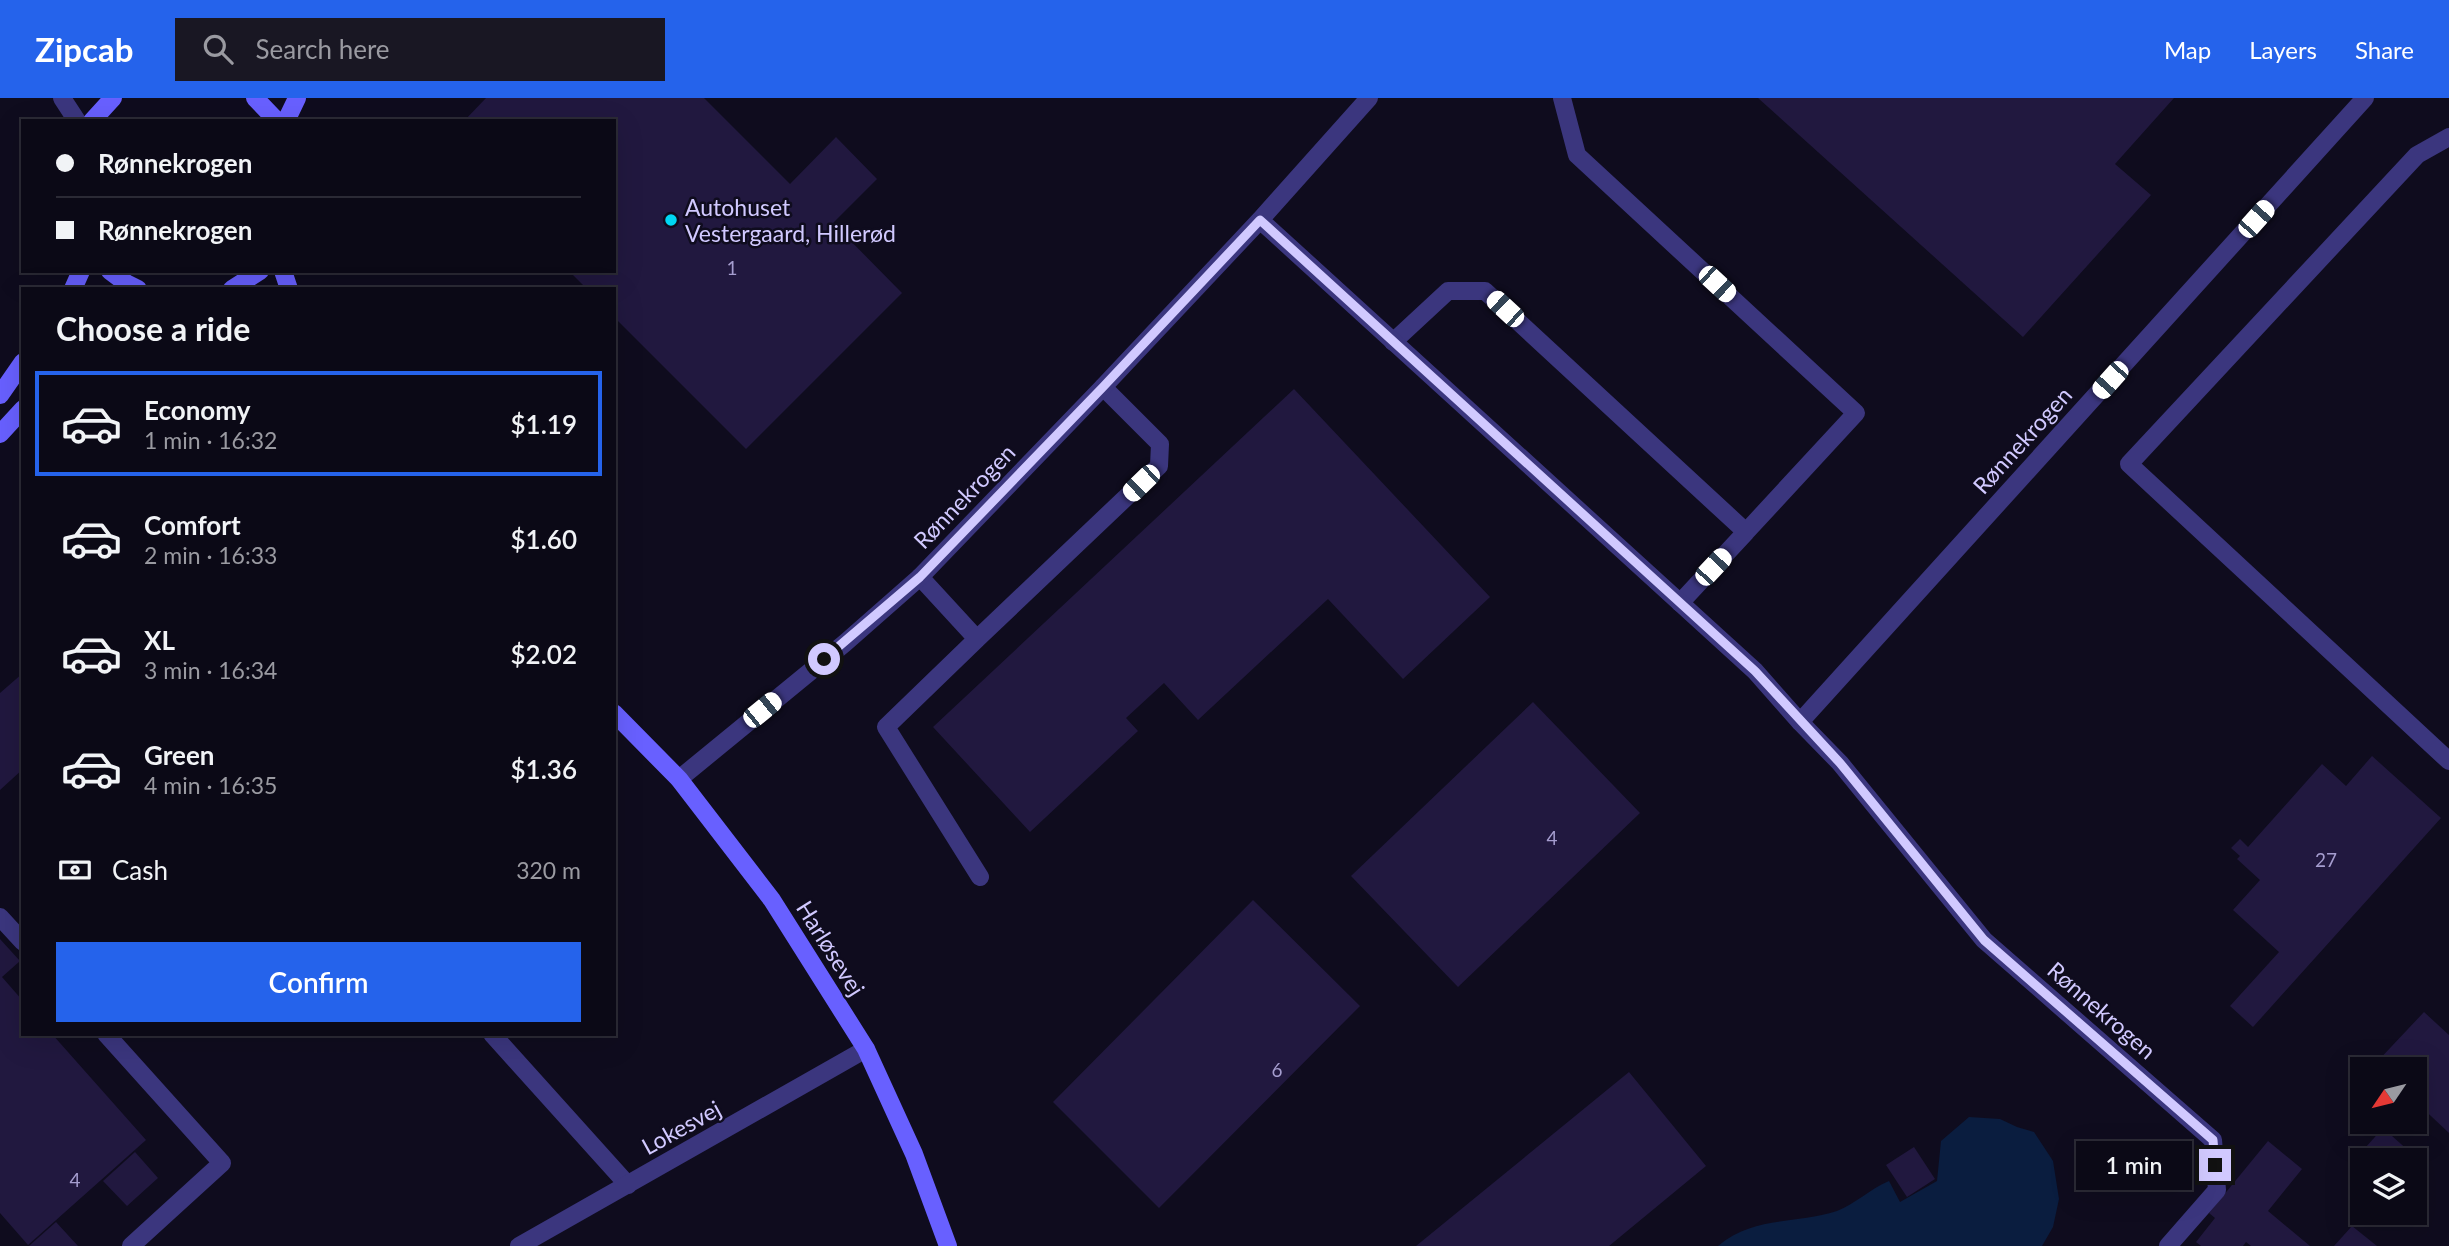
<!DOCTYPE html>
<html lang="en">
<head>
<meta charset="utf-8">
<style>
  :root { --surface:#0b0916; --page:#191723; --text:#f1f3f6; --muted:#9a9aa1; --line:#2b2a35; --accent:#2563eb }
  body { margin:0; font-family:Lato,sans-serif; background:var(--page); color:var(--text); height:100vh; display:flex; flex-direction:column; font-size:26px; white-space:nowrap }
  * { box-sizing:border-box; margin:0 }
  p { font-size:23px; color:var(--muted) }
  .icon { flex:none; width:38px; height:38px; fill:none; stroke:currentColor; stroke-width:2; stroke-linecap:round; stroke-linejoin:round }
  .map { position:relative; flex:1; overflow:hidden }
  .sheet { position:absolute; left:21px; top:189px; width:595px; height:749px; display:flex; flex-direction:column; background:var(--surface); border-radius:0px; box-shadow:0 7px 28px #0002,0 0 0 2px var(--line) }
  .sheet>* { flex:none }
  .top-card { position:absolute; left:21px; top:21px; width:595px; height:154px; border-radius:0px; box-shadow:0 7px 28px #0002,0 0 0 2px var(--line); display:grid; align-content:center; height:154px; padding:0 35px; background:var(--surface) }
  .needle { width:46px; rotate:235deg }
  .buttons { position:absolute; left:2350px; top:959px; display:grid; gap:14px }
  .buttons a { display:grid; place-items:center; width:77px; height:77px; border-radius:0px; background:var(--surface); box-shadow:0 7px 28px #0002,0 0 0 2px var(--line); font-size:35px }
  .end { position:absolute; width:32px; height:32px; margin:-16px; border:9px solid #d1c9ff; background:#111; box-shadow:0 0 0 4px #111 }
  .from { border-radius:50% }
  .bubble { position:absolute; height:49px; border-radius:0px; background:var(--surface); box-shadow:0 7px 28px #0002,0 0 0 2px var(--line); font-size:23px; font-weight:600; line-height:49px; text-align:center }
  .car { position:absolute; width:21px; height:42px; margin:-21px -10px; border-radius:9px; box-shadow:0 0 5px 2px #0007; background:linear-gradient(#fff 24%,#345 0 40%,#fff 0 76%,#345 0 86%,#fff 0) }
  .top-card b { display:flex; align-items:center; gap:24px; height:66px; font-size:26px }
  .top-card b+b { border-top:2px solid var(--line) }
  .top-card i { width:18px; height:18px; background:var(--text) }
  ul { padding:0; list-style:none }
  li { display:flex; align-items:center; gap:21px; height:105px; margin:0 14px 10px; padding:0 21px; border:4px solid transparent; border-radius:0px }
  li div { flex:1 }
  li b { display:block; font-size:26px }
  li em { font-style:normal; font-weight:600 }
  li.current { border-color:var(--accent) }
  li>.icon { width:63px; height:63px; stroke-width:1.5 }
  h2 { padding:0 35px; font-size:32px; line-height:84px }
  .pay { display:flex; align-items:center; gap:18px; height:77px; padding:0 35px; font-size:26px }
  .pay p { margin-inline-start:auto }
  .button { display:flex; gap:14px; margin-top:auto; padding:14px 35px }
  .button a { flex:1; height:80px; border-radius:0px; background:var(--accent); color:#fff; font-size:28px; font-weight:600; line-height:80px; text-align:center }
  header { display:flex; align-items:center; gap:42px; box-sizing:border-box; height:98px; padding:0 35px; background:var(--accent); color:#fff }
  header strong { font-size:33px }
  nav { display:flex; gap:38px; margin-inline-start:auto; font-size:24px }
  .search { width:490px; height:63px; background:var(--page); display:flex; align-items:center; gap:18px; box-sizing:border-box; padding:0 24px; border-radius:0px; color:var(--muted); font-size:26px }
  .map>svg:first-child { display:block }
  .water { fill:#0a1d3f }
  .building { fill:#21183f }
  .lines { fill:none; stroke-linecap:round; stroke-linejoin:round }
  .lane { stroke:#3b367e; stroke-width:18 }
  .street { stroke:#3b367e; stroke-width:18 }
  .secondary { stroke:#6860ff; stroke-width:18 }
  .route { stroke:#d1c9ff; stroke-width:9 }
  .poi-dot { fill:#00d7f4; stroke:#0f0c1e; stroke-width:2.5 }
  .labels { text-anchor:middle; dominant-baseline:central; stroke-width:5; stroke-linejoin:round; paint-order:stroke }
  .number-label { font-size:19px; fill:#a59dcf }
  .poi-label { font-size:23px; fill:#d1c9ff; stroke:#0f0c1e; text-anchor:start }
  .street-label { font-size:23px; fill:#d1c9ff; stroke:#0f0c1e }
</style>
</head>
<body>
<header>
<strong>Zipcab</strong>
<div class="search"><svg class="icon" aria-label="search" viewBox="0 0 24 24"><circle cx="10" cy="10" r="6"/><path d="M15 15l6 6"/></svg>Search here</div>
<nav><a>Map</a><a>Layers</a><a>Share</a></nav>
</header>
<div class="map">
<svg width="2449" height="1148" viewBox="0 0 2449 1148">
  <rect width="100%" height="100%" fill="#0f0c1e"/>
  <path class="water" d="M1969,1019l31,2 17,8 17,5 19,29 6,38 -6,28 -11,19h-324c37,-31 76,-21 119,-35 18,-7 33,-22 52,-30l11,21 37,-21 4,-40z"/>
  <path class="building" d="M486,0h218l86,86 46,-47 41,42 -44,44 69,70 -156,156 -132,-132v-28h-27l-18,-18h45v-150h-150z
    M1758,0h416l-59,66 36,31 -128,142z
    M1294,291l196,208 -87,82 -75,-80 -130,121 -34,-37 -38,35 12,13 -108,101 -97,-105z
    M23,575v96l-23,21v-97z
    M1533,604l107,111 -182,174 -107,-111z
    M2372,658l69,62 -188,209 -23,-21 49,-54 -46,-42 27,-30 -23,-21 3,-3 -9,-8 9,-9 8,8 74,-83 24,22z
    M1253,802l107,106 -201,202 -106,-106z
    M0,841l20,22 -18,16 21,24v33h29l94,106 -118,105 -28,-32z
    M2424,914l25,23v98l-34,-32v-32h-34l-6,-5z
    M1629,974l77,94 -97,80h-193z
    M2383,1030l27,24 -8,8h-23l-14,-12z
    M2268,1043l34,28 -34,42 42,35h-59l-5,-4 -3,4h-42l-5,-4 19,-24 -6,-5z
    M1914,1049l21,32 -28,18 -21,-32z
    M2171,1051l9,11 -9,8 -9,-11z
    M135,1054l23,26 -31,28 -24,-25z
    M56,1124l22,24h-49z
    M2352,1128l25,20h-43z"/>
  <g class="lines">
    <path class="lane" d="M1562,0l15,57 279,258 -110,119
      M2449,39l-32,18 -288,309 320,297
      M1393,244l55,-51h37l261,241 -66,71
      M920,479l57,62 182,-173 1,-22 -57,-57
      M977,541l-91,88 94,150
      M1800,624l40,41 144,177 229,200 4,50 -49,56
      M0,819l23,25
      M106,936l116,129 -91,83
      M492,936l136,151"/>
    <path class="street" d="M62,0l15,23
      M1260,122l495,451 45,51 565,-624
      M679,681l166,-136 75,-66 183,-190 157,-167 109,-122
      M519,1148l347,-197"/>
    <path class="secondary" d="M255,0l22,23
      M92,23l21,-23
      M286,23l11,-23
      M110,173l16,12 12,6
      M283,173l6,18
      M73,191l8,-18
      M232,191l28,-18
      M0,297l23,-33
      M0,336l23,-25
      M614,615l65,66 93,121 94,149 48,105 34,92"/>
  </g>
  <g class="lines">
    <path class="route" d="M824,561l96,-82 183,-190 157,-167 495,451 85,92 144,177 229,200 2,25"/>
  </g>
  <circle class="poi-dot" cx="671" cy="122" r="7"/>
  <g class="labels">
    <g class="number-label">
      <text x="732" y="169">1</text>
      <text x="1552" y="739">4</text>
      <text x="2326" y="761">27</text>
      <text x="1277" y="971">6</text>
      <text x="75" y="1081">4</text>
    </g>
    <g class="poi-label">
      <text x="685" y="109">Autohuset<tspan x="685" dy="26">Vestergaard, Hillerød</tspan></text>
    </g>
    <g class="street-label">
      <text transform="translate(2022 342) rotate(-48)">Rønnekrogen</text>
      <text transform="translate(964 398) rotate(-46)">Rønnekrogen</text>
      <text transform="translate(831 850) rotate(58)">Harløsevej</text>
      <text transform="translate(2102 912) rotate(41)">Rønnekrogen</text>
      <text transform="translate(681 1029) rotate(-29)">Lokesvej</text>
    </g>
  </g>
</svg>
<div class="buttons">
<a><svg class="needle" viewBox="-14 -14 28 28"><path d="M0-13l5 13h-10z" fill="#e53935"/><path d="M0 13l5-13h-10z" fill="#9a9aa1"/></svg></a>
<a><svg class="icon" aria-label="layers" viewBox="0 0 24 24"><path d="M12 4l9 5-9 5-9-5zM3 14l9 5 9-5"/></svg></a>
</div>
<i class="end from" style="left:824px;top:561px"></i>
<i class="end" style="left:2215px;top:1067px"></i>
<div class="bubble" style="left:2076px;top:1043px;width:116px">1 min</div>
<i class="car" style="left:2256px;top:121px;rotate:42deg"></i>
<i class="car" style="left:1717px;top:186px;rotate:133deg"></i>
<i class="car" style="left:1505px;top:211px;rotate:313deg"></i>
<i class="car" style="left:2110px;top:282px;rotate:222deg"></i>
<i class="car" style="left:1141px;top:385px;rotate:226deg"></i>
<i class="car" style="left:1713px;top:469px;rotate:43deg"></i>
<i class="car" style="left:762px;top:612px;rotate:51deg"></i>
<div class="top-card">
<b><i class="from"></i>Rønnekrogen</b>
<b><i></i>Rønnekrogen</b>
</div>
<section class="sheet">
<h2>Choose a ride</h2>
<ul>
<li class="current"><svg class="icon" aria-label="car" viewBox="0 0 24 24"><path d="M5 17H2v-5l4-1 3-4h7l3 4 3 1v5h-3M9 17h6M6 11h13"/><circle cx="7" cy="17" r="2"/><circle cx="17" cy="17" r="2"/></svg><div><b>Economy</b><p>1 min · 16:32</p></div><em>$1.19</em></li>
<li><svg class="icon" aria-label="car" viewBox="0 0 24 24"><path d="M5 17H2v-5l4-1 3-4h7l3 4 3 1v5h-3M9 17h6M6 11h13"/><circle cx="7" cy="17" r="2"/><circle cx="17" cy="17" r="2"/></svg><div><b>Comfort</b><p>2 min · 16:33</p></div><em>$1.60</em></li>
<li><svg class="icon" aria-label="car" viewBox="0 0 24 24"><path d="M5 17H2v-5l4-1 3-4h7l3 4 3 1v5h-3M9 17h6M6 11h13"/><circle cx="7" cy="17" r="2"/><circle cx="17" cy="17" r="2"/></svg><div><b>XL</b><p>3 min · 16:34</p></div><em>$2.02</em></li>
<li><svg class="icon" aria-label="car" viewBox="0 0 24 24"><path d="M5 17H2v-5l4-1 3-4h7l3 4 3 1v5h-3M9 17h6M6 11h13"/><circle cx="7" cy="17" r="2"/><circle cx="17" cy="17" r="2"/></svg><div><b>Green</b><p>4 min · 16:35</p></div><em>$1.36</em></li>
</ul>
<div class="pay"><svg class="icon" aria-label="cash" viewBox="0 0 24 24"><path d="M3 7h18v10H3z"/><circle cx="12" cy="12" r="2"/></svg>Cash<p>320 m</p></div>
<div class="button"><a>Confirm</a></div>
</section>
</div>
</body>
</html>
